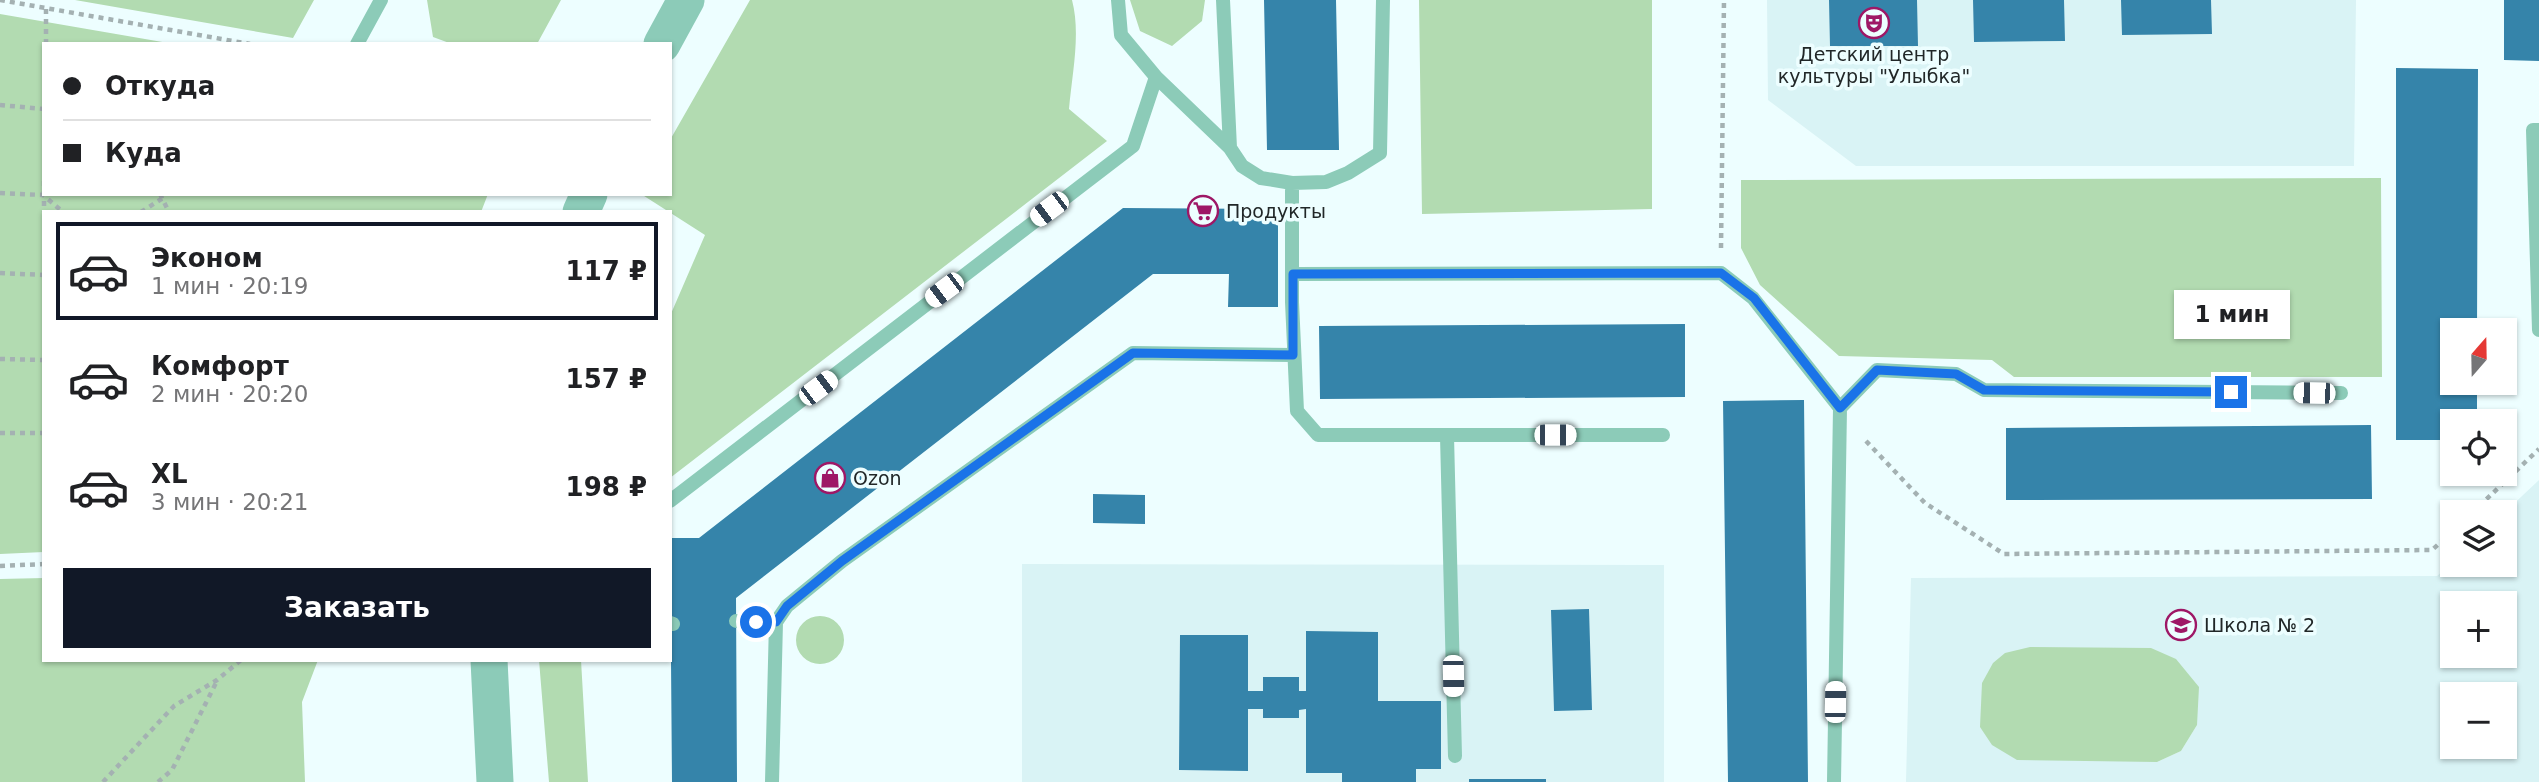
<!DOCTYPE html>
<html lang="ru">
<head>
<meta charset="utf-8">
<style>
  :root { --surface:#fff; --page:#f6f6f6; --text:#202124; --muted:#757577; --line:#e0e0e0; --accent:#111827 }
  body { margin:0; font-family:"DejaVu Sans",sans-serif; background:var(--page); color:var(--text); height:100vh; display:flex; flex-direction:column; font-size:26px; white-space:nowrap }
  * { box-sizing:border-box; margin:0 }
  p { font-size:23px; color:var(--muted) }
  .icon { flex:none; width:38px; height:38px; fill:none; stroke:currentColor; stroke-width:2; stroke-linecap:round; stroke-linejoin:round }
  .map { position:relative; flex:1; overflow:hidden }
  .panel { position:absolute; left:42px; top:210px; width:630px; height:452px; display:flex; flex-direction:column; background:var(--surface); border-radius:0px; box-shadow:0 2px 5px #0004 }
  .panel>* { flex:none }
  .guide { position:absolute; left:42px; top:42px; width:630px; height:154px; border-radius:0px; box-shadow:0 2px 5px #0004; display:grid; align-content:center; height:154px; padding:0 21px; background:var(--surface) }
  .needle { width:46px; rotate:20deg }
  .tools { position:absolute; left:2440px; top:318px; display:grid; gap:14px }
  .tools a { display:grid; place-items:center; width:77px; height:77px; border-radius:0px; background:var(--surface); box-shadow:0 2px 5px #0004; font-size:35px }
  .end { position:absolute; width:32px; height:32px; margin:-16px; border:9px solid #1a73e8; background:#fff; box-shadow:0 0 0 4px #fff }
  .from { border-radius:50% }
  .bubble { position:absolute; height:49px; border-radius:0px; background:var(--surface); box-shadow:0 2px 5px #0004; font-size:23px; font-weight:600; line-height:49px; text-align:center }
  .car { position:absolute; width:21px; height:42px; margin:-21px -10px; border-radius:9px; box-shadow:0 0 5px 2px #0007; background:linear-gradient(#fff 24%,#345 0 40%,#fff 0 76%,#345 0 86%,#fff 0) }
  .guide b { display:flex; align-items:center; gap:24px; height:66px; font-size:26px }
  .guide b+b { border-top:2px solid var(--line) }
  .guide i { width:18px; height:18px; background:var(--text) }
  ul { padding:12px 0 0; list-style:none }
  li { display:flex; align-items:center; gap:21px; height:98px; margin:0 14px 10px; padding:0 7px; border:4px solid transparent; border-radius:0px }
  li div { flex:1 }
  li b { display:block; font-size:26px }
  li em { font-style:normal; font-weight:600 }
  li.selected { border-color:var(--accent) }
  li>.icon { width:63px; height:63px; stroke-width:1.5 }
  .primary-button { display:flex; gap:14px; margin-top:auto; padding:14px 21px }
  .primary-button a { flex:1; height:80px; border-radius:0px; background:var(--accent); color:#fff; font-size:28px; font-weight:600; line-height:80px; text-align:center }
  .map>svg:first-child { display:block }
  .built { fill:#d9f3f5; fill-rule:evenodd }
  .green { fill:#b2dbb1 }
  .building { fill:#3584aa }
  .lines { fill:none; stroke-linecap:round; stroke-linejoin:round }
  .path { stroke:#a4b1b2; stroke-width:4.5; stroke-dasharray:5 5; stroke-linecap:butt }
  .service { stroke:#8ccbb8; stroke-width:14 }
  .tertiary { stroke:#8ccbb8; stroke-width:37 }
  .route { stroke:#1a73e8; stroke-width:9 }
  .labels { text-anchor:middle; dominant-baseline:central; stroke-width:7; stroke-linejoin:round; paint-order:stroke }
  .poi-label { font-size:19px; fill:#212728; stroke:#edfeff; text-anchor:start }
</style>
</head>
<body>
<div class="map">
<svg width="2539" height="782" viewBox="0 0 2539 782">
  <rect width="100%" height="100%" fill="#edfeff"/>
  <path class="built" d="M1767,0h589l-2,166h-498l-88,-66z
    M2539,480v302h-633l5,-204 526,-2 15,-13v2h52v-52zM2452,604h52v52h-52zM2452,695h52v52h-52zM2197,725l-16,26 -24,11z
    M1022,564l642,1v217h-642z"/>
  <path class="green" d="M75,0h239l-21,38z
    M427,0h134l-24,44h-85l-19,-7z
    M750,0h322c9,34 0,74 -3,109l38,32 -437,337v-162l35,-81 -64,-41h29v-54z
    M1130,0h75l-3,21 -30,25 -32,-15z
    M1419,0h233v209l-230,5z
    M0,14l174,30h-130v150h444l-7,18h-437v340l-44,2z
    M2381,178l1,199h-368l-22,-17 -153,-4 -79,-71 -19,-37v-68z
    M44,578v82h274l-16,42 3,80h-305v-203z
    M796 640a24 24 0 1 1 48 0a24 24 0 1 1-48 0Z
    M2030,647l121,1 25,11 23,28 -2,38 -16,26 -24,11 -140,-2 -25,-15 -12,-18 2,-44 11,-20 12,-10z
    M539,660h42l7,122h-39z"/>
  <path class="building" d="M1264,0h72l3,150h-72z
    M1829,0h88l1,46h-88z
    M1973,0h91l1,41 -91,1z
    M2121,0h90l1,34 -90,1z
    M2504,0h35v61l-35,-1z
    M2396,68l82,1 -1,262h-25v52h25v39h-25v18h-56z
    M1123,208l155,1v98h-50l1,-33h-76l-417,324 1,184h-65l-2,-244h29z
    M1685,324v73l-365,2 -1,-73z
    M1804,400l4,382h-80l-5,-381z
    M2371,425l1,74 -366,1v-72z
    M1093,494l52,1v29l-52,-1z
    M1589,609l3,101 -38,1 -3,-101z
    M1306,631l72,1v69h63v68h-25v13h-74v-9h-36v-64l-7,1v8h-36v-9h-15v62l-69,-1 1,-135h68v56h15v-14h36v14h7z
    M1469,779h77v3h-77z"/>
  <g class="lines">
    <path class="path" d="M0,0l250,44
      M46,44v-36
      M0,105l44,4
      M44,181v31
      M0,193l43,2 20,17
      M160,194l9,18
      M141,212l22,-14
      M1721,248l3,-248
      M0,273l44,2
      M0,359l44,1
      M0,433h44
      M1866,441l59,62 79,51 428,-4 20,-18
      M2472,513l67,-64
      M0,566l44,-2
      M103,782l71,-76 43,-26 24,-20
      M158,782l14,-12 45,-89"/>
    <path class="service" d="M1223,0l7,148
      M357,44l24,-44
      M1156,77l74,71 12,18 19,12 31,5 34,-1 22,-9 32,-20 3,-153
      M2539,130h-6l6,200
      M1292,183v119l5,109 21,24h345
      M1293,274l428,-1 32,25 87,110 37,-38 79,4 28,16 357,3
      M1447,436l8,320
      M670,501l463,-355 23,-69 -35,-42 -3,-35
      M736,621l40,1
      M670,623l3,1
      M772,782l4,-160 11,-16 55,-45 291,-208 160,2
      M1834,782l6,-374"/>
    <path class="tertiary" d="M662,44l24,-44
      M581,212l8,-18
      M489,660l6,122"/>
  </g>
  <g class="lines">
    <path class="route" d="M756,622h20l11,-16 55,-45 291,-208 160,2v-81l428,-1 33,25 86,110 37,-38 79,4 28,16 247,2"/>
  </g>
  <defs>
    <g id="theatre-ring" transform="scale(1.575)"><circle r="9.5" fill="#edfeff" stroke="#9e1766" stroke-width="1.5"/><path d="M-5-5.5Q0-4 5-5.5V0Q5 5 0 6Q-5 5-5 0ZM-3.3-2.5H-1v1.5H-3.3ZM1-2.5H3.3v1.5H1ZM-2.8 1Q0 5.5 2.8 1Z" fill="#9e1766"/></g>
    <g id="supermarket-ring" transform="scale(1.575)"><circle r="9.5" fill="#edfeff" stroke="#9e1766" stroke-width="1.5"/><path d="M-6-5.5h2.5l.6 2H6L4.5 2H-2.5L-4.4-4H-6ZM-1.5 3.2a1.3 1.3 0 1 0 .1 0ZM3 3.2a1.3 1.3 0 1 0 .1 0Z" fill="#9e1766"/></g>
    <g id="shop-ring" transform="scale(1.575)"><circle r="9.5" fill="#edfeff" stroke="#9e1766" stroke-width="1.5"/><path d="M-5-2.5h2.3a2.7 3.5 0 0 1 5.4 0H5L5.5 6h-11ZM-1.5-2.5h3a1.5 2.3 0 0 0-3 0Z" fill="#9e1766"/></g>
    <g id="school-ring" transform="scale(1.575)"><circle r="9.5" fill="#edfeff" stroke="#9e1766" stroke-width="1.5"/><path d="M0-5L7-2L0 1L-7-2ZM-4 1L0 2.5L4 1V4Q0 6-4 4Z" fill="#9e1766"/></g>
  </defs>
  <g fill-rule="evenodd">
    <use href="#theatre-ring" x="1874" y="23"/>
    <use href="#supermarket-ring" x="1203" y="211"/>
    <use href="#shop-ring" x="830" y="478"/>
    <use href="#school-ring" x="2181" y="625"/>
  </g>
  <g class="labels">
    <g class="poi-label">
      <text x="1874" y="54" text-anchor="middle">Детский центр<tspan x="1874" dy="22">культуры "Улыбка"</tspan></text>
      <text x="1226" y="211">Продукты</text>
      <text x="853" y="478">Ozon</text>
      <text x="2204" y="625">Школа № 2</text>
    </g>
  </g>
</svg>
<div class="tools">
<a><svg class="needle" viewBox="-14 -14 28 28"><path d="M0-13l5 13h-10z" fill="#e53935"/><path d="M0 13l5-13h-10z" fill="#757577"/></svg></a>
<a><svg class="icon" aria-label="locate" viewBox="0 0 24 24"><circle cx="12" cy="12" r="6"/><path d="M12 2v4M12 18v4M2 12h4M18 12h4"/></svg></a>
<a><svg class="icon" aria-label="layers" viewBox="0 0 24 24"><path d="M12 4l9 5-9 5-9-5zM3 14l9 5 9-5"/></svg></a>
<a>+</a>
<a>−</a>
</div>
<i class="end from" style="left:756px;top:622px"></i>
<i class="end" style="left:2231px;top:392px"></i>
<div class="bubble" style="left:2174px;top:290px;width:116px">1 мин</div>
<i class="car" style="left:1049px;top:209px;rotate:233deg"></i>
<i class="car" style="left:944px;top:290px;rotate:233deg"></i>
<i class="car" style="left:818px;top:388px;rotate:53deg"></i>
<i class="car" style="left:2314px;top:393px;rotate:271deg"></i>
<i class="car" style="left:1555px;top:435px;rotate:90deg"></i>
<i class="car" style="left:1453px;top:676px;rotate:179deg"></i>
<i class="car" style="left:1835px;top:702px;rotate:1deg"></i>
<div class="guide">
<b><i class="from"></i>Откуда</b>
<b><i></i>Куда</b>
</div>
<section class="panel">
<ul>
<li class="selected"><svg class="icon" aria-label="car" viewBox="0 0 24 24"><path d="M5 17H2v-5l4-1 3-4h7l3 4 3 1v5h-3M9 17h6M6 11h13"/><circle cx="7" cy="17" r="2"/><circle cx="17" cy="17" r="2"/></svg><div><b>Эконом</b><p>1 мин · 20:19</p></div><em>117 ₽</em></li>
<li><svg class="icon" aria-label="car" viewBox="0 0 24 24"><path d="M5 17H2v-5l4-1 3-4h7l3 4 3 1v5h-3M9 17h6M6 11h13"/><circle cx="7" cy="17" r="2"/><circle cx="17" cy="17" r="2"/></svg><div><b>Комфорт</b><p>2 мин · 20:20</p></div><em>157 ₽</em></li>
<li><svg class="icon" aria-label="car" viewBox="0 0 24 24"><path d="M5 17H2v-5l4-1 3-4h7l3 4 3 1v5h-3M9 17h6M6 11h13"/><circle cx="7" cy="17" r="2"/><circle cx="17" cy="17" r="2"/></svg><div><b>XL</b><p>3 мин · 20:21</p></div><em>198 ₽</em></li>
</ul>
<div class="primary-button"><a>Заказать</a></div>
</section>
</div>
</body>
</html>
